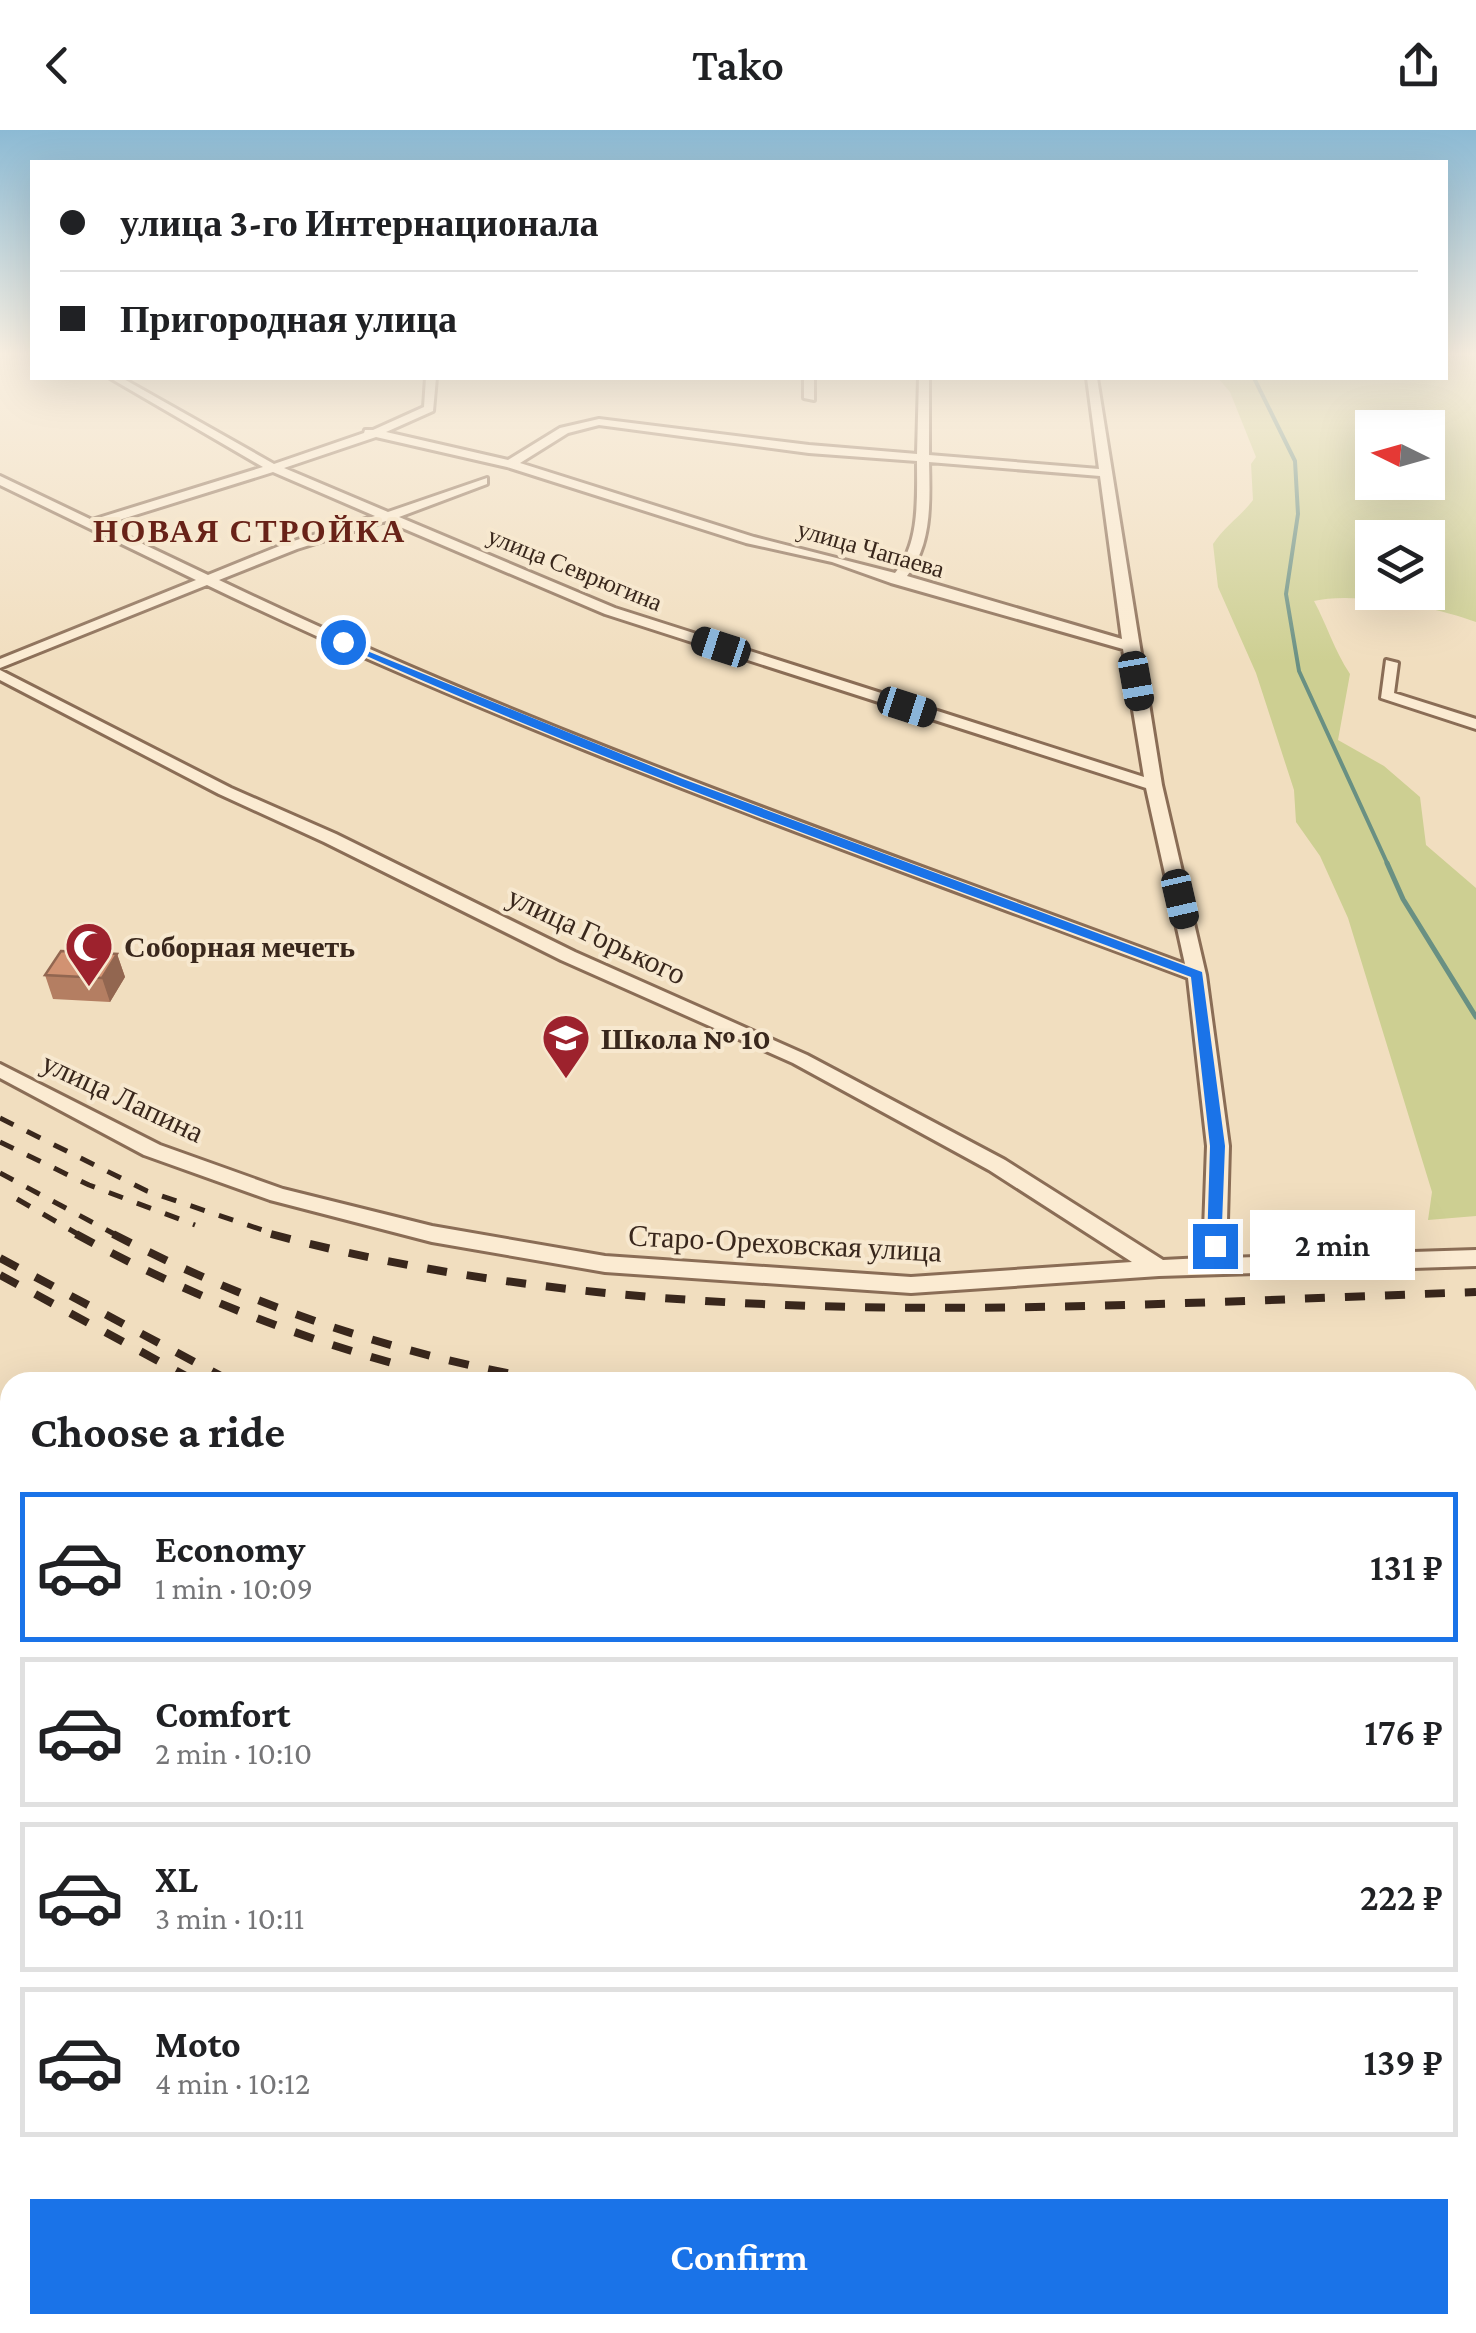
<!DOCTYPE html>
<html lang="en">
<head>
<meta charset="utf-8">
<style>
  :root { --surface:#fff; --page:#f6f6f6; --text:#202124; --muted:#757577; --line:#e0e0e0; --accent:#1a73e8 }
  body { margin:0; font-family:"Crimson Pro",serif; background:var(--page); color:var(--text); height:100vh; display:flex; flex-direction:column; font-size:38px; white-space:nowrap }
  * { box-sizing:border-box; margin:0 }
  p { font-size:32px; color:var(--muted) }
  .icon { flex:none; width:55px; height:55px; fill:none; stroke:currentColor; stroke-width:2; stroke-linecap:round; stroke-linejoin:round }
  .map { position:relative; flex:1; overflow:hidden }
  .drawer { position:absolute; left:0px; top:1242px; width:1478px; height:962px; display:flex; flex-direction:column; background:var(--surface); border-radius:30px 30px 0 0; box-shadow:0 10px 40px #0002 }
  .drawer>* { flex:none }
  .guide { position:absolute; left:30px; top:30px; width:1418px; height:220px; border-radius:0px; box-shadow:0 10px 40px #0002; display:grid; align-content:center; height:220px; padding:0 30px; background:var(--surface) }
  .needle { width:65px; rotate:275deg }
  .buttons { position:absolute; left:1355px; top:280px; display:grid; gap:20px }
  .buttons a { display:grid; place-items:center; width:90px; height:90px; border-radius:0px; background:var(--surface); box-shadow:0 10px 40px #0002; font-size:50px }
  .end { position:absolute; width:45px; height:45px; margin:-22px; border:12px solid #1a73e8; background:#fff; box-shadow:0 0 0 5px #fff }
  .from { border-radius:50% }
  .bubble { position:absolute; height:70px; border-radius:0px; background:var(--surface); box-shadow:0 10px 40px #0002; font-size:32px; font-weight:600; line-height:70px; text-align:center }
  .car { position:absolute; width:30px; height:60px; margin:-30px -15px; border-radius:12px; box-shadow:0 0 8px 2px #0007; background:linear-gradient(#222 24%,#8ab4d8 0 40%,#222 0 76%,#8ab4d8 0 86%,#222 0) }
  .guide b { display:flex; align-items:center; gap:35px; height:95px; font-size:38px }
  .guide b+b { border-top:2px solid var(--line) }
  .guide i { width:25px; height:25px; background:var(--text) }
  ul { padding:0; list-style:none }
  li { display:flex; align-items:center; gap:30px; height:150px; margin:0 20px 15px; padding:0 10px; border:5px solid var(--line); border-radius:0px }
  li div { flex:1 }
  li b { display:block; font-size:38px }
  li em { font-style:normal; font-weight:600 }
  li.active { border-color:var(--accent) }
  li>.icon { width:90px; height:90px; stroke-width:1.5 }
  h2 { padding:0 30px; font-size:45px; line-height:120px }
  .action { display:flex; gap:20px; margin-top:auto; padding:20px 30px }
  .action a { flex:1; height:115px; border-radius:0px; background:var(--accent); color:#fff; font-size:40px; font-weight:600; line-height:115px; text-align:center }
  header { display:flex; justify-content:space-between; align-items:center; height:130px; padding:0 30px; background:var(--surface); font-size:45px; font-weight:600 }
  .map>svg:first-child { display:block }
  .green { fill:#cdcf92; fill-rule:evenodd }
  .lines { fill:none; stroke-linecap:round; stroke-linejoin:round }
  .stream-far1 { stroke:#699083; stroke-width:4 }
  .stream { stroke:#699083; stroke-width:5 }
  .street-casing { stroke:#8a6d56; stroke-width:6 }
  .secondary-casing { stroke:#6c4f39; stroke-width:6 }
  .highway-casing { stroke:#573c2b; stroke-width:6 }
  .street { fill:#fbebd2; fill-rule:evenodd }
  .secondary { fill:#fbebd2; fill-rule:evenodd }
  .highway { fill:#e69449; fill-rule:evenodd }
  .rail-far2 { stroke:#39271c; stroke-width:5; stroke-dasharray:15 15; stroke-linecap:butt }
  .rail-far1 { stroke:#39271c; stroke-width:8; stroke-dasharray:20 20; stroke-linecap:butt }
  .rail { stroke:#39271c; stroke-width:9; stroke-dasharray:26 26; stroke-linecap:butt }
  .wall { fill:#b47e62 }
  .shaded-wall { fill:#926650 }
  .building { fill:#d19272; stroke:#926650; stroke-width:2.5 }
  .route { fill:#1a73e8 }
  .labels { text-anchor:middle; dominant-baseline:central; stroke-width:8; stroke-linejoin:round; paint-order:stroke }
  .far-street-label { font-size:25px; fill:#39271c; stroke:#f7e8cf }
  .street-label { font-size:30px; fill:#39271c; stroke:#f7e8cf }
  .poi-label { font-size:30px; font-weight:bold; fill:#39271c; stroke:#f7e8cf; text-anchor:start }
  .far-district-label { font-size:32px; font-weight:bold; letter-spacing:2.5px; fill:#682218; stroke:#f7e8cf }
</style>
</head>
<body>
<header><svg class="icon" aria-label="back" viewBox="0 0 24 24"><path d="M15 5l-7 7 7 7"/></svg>Tako<svg class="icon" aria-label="share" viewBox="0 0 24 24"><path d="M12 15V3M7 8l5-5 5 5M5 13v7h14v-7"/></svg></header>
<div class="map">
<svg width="1476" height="2203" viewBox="0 0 1476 2203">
  <rect width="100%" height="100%" fill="#f1debf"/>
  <path class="green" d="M1445,225h31v267c-38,-15 -124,-31 -162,-21 13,24 20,49 36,73l-12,66 46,26 36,31 6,48 50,43v328l-48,4 4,-28 -84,-274 -28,-62 -24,-34 -2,-32 -38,-117 -38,-86 -5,-43c12,-18 27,-27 40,-44l-2,-36 5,-7 -26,-65 -12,-14h227zM1372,298h56v54h-56zM1372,408h56v54h-56z
    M0,2035l10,7v153h72l1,8h-83z
    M536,2195h524l5,8h-549z"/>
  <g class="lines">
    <path class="stream-far1" d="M1254,248l41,83 3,53 -12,80 13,77 89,194"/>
    <path class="stream" d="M1387,733l16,36 73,118"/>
    <g class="street-casing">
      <path id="street" d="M110,248h12l152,86 90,-31 1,-3h8l51,-23 2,-29h10l-3,33 -47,21 122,28 52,-32 39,-9 210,26 108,9 2,-76h10v77l170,14 -12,-91h10l65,407 44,190 23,171 -3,112 250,-8v16l-317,10 -248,17 -306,-21 -173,-30 -162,-42 -126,-45 -144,-77v-14l160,81 123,44 149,37 173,30 306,21 221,-15 -143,-92 -196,-107 -232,-103 -237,-118 -105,-48 -219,-114v-10l231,118 105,46 239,118 232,103 198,105 158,100 40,-2 4,-112 -19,-168c-330,-124 -663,-240 -981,-393l-207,83v-9l196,-79 -196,-95v-9l92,44 171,-53zM599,295l210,28 108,8c0,37 3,83 -22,112l-141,-36 -234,-74 48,-30zM376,307l131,30 239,76 86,19 59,21 232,66 21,128 -529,-169 -216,-91 88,-33v-6l-99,34 -104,-44zM929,332l171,14 22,163 -215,-63c25,-31 23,-75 22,-114zM273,342l102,44 -88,27 -79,32 -105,-50zM386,391l219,93 541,174 39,176c-325,-121 -653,-234 -966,-384l78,-31z
        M804,248h10v22l-10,-2z
        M1386,530l12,3 -4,30 82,26v10l-95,-31z"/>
    </g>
    <g class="secondary-casing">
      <path id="secondary" d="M0,1679l10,1v42l-10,-1z"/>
    </g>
    <g class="highway-casing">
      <path id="highway" d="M10,1823v63l-10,4v-63z
        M1468,2161l8,3v39h-43l-3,-8h38z"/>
    </g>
    <use href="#street" class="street"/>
    <use href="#secondary" class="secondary"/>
    <use href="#highway" class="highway"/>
    <path class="rail-far2" d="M0,988l147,73 133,45
      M0,1012l89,43 106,40
      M0,1043l118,63
      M17,1069l64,37"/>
    <path class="rail-far1" d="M76,1104c102,56 208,99 320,130
      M113,1104c141,73 288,123 445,148
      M271,1104c390,104 806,72 1205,58
      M0,1128l232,124
      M0,1145l197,107
      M1468,1290h8"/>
    <path class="rail" d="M1468,1916l8,4
      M1468,1940l8,5
      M1468,1966l8,5"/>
  </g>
  <path class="wall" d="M117,824l8,23 -15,25 -57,-3 -8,-24z"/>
  <path class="shaded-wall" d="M117,824l8,23 -15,25 -8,-24z
    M10,1482v51l-10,22v-52z"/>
  <path class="building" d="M61,821l56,3 -15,24 -57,-3z
    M0,1466l10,9v7l-10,21z"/>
  <linearGradient id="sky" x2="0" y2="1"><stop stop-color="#8cbad4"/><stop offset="0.42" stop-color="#f9f0e2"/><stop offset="1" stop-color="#f9f0e2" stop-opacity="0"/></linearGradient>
  <rect width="1476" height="533" fill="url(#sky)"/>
  <path class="route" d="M340,510l343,139 519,193 23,174 -4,104 -6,1 -8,-5 3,-100 -19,-169c-285,-107 -574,-207 -851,-333z"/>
  <defs>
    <g id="mosque-pin" transform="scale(2.5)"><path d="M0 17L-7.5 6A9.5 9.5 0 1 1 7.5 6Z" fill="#9d222d" stroke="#f7e8cf"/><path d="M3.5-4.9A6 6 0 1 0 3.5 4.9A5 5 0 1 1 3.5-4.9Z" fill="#fff"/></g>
    <g id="school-pin" transform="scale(2.5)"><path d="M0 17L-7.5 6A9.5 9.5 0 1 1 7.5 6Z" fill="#9d222d" stroke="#f7e8cf"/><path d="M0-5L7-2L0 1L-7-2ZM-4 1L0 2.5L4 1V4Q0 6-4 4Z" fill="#fff"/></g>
  </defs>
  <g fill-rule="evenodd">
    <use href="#mosque-pin" x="89" y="816"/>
    <use href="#school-pin" x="566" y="908"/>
  </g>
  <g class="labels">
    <g class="far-street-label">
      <text transform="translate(871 419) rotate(16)">улица Чапаева</text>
      <text transform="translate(575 439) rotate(22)">улица Севрюгина</text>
    </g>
    <g class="street-label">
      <text transform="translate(597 805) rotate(25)">улица Горького</text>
      <text transform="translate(123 967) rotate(25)">улица Лапина</text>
      <text transform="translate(785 1113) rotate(3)">Старо-Ореховская улица</text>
    </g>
    <g class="poi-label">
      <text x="124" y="816">Соборная мечеть</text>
      <text x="601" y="908">Школа № 10</text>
    </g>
    <g class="far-district-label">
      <text x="250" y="401">НОВАЯ СТРОЙКА</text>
    </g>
  </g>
</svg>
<div class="buttons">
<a><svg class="needle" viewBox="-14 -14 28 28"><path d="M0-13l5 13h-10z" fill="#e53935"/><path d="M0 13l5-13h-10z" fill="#757577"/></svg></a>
<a><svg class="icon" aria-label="layers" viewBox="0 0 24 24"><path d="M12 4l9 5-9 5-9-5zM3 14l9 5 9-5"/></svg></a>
</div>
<i class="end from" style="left:343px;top:512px"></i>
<i class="end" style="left:1215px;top:1116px"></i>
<div class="bubble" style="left:1250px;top:1080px;width:165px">2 min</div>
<i class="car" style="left:721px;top:517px;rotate:288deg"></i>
<i class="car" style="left:1136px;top:551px;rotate:170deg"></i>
<i class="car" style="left:907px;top:577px;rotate:108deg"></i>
<i class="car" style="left:1180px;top:769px;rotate:167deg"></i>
<div class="guide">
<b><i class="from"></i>улица 3-го Интернационала</b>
<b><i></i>Пригородная улица</b>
</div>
<section class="drawer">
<h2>Choose a ride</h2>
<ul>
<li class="active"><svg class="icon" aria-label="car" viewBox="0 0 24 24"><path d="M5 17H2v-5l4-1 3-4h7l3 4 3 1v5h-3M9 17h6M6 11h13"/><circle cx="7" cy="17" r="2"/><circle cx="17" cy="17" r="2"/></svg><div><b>Economy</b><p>1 min · 10:09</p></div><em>131 ₽</em></li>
<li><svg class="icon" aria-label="car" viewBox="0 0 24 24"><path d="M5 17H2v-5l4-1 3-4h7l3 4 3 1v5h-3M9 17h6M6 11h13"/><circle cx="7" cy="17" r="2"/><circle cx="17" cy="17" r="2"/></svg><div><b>Comfort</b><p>2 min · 10:10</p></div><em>176 ₽</em></li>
<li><svg class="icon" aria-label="car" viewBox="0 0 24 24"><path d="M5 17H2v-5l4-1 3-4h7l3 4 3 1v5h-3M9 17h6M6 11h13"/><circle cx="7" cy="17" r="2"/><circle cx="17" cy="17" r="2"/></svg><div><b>XL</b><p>3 min · 10:11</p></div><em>222 ₽</em></li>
<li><svg class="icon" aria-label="car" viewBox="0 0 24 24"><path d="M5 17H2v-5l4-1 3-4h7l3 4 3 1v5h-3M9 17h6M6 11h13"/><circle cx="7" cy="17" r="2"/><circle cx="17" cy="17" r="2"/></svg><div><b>Moto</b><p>4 min · 10:12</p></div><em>139 ₽</em></li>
</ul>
<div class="action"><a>Confirm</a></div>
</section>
</div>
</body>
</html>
